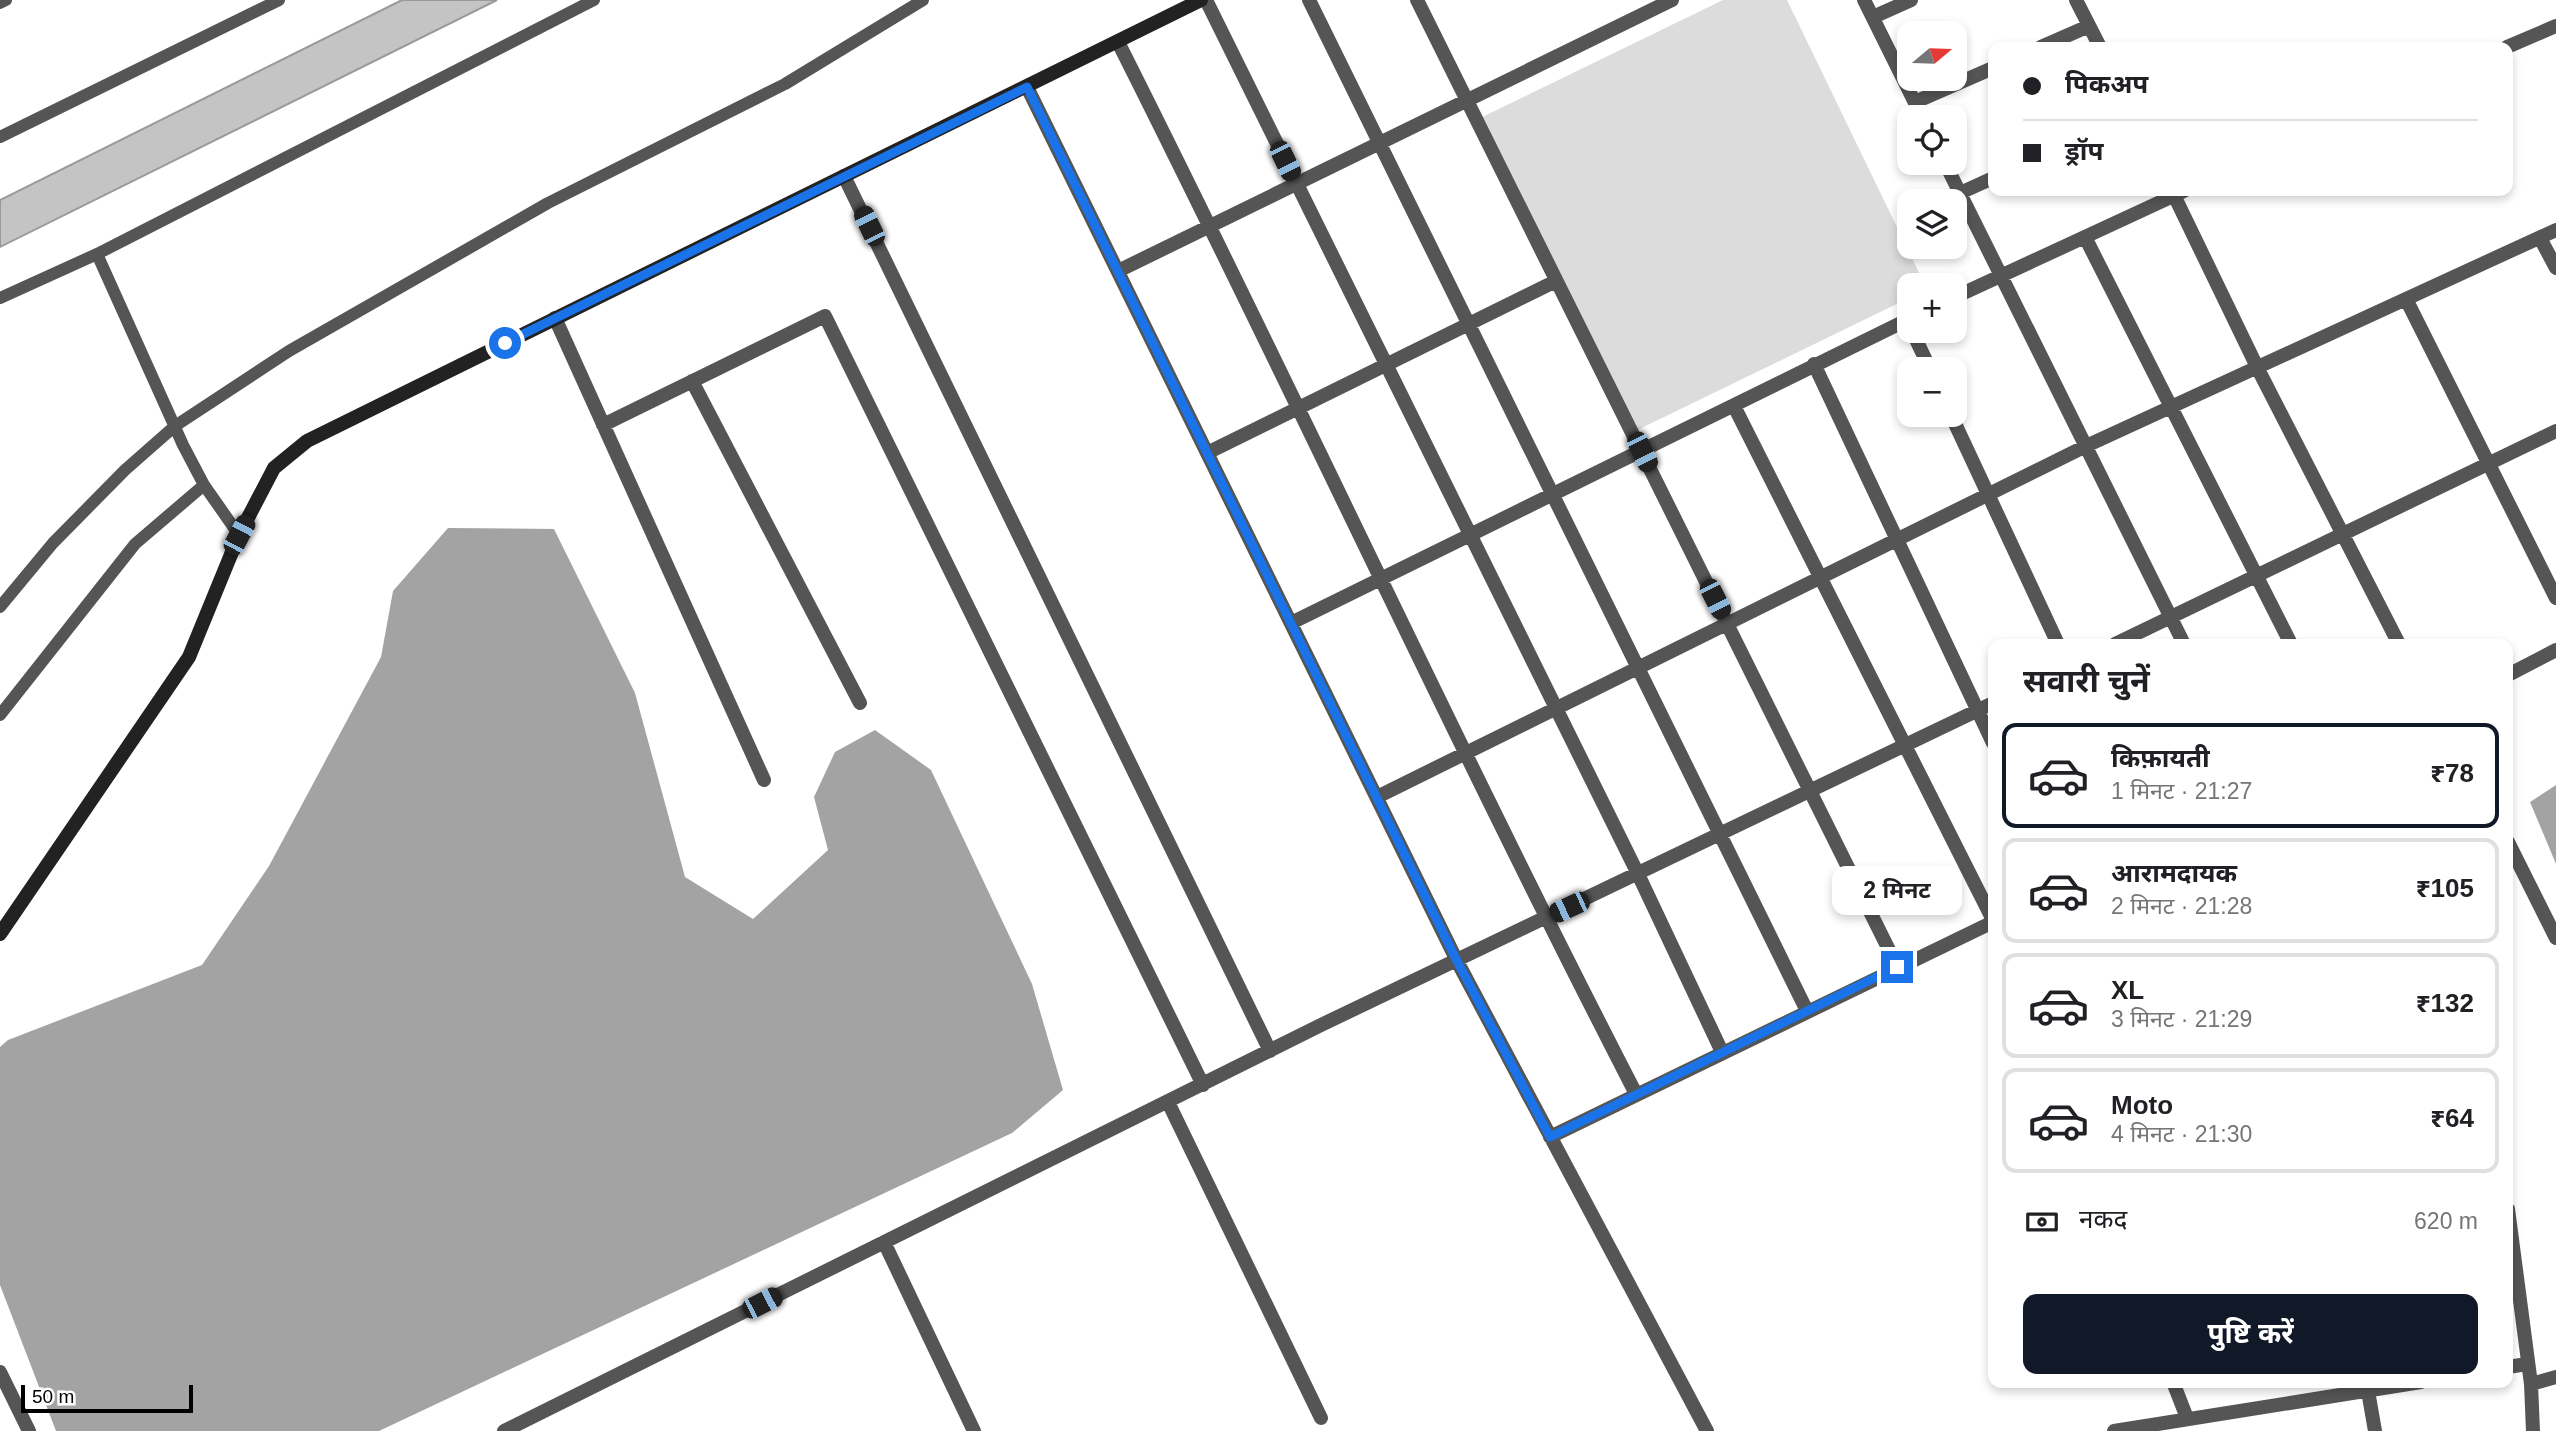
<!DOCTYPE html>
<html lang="hi">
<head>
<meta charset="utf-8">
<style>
  :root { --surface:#fff; --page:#f2f2f2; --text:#202124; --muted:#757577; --line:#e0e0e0; --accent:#111827 }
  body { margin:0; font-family:Arial,"Noto Sans Devanagari",sans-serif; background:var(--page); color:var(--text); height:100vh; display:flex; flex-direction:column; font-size:26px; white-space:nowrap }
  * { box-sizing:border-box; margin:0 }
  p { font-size:23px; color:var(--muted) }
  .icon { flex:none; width:38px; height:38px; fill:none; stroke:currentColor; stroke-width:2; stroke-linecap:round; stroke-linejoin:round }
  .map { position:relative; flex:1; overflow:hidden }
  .side { position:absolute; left:1988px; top:639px; width:525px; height:749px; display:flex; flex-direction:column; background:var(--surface); border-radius:14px; box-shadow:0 4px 10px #0003 }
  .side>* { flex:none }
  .guide { position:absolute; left:1988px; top:42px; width:525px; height:154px; border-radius:14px; box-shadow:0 4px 10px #0003; display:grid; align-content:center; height:154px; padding:0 35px; background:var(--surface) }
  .needle { width:46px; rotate:71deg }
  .controls { position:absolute; left:1897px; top:21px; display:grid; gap:14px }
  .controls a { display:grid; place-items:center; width:70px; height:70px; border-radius:14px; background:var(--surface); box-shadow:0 4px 10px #0003; font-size:35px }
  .scale { position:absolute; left:21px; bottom:18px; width:172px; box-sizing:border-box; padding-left:7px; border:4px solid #000; border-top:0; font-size:19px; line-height:24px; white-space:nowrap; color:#000; -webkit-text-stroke:5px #fff; paint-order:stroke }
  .end { position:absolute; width:32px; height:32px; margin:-16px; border:9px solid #1a73e8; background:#fff; box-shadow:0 0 0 4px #fff }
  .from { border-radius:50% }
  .bubble { position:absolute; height:49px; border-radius:14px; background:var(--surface); box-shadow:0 4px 10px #0003; font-size:23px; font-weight:700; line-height:49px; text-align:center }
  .car { position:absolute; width:21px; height:42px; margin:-21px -10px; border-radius:9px; box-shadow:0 0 5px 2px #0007; background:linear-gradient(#222 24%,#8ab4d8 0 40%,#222 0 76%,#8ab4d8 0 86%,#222 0) }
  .guide b { display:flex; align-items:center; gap:24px; height:66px; font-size:26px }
  .guide b+b { border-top:2px solid var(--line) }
  .guide i { width:18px; height:18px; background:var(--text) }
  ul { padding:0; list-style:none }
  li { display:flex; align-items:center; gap:21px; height:105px; margin:0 14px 10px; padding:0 21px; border:4px solid var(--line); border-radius:14px }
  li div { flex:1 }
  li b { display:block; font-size:26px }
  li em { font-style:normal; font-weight:700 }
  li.selected { border-color:var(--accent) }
  li>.icon { width:63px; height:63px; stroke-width:1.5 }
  h2 { padding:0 35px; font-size:32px; line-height:84px }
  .pay { display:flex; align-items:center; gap:18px; height:77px; padding:0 35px; font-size:26px }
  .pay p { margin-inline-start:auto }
  .cta { display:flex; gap:14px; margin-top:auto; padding:14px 35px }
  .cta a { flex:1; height:80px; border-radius:14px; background:var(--accent); color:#fff; font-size:28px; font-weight:700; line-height:80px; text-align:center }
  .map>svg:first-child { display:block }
  .green { fill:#dcdcdc }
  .water { fill:#a3a3a3 }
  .building { fill:#c4c4c4; stroke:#999; stroke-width:2 }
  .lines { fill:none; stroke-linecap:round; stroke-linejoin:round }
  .lane { stroke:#555; stroke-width:12 }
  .street { stroke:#555; stroke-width:14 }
  .secondary { stroke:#222; stroke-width:14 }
  .route { stroke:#1a73e8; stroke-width:9 }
</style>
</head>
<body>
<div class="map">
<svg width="2556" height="1431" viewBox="0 0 2556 1431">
  <rect width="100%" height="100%" fill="#fff"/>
  <path class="green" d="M1723,0h64l138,285h-16v13l-282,137 -153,-314z"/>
  <path class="water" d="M448,528l106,1 81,164 50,184 68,42 75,-69 -14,-53 21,-45 40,-22 56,40 101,214 31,106 -51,43 -633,298h-323l-56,-146v-238l8,-7 194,-75 67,-99 112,-209 12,-66z
    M2556,785v79l-26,-62z"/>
  <path class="building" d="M402,0h95l-497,247v-47z"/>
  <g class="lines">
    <path class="lane" d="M0,3l6,-3
      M0,137l279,-137
      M97,254l86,191 21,40 35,50
      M0,298l97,-44 497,-254
      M0,607l53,-64 72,-73 50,-44 114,-75 259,-148 237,-119 138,-84
      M0,715l135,-171 69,-59"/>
    <path class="street" d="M1206,0l432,874 84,178
      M1309,0l498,1011
      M1417,0l480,966
      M1864,0l58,117
      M2076,0l24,47
      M1873,17l38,-17
      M1118,42c176,349 339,705 518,1052
      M2041,47l48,-21
      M2507,47l49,-21
      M1027,87l430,874 250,470
      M1915,102l78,-34
      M1945,163l239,481
      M844,176l426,875
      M2172,191l86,178 141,275
      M1960,193l33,-15
      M2085,237l206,407
      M2540,238l16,30
      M1118,271l554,-271
      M1955,297l229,-106
      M2406,299l150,299
      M555,318l209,462
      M1912,331l18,38
      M1814,364l179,379
      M692,381l168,322
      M1734,406l259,514
      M1951,415l107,229
      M603,425l222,-109 378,769
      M1207,453l349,-172
      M1291,623l618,-304
      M2115,644l441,-213
      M2508,675l48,-25
      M1377,797l709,-351 470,-216
      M2508,842l48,96
      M1168,1102l153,316
      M1550,1137l443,-215
      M2508,1209l23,175 2,47
      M884,1242l90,189
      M2508,1367l19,-3
      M0,1372l29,59
      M2173,1382l14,36
      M2531,1384l25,-7
      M2368,1391l7,40
      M504,1431l817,-406 672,-322
      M2114,1431l307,-49"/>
    <path class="secondary" d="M0,934l189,-277 50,-122 35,-67 33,-27 894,-441"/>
  </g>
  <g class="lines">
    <path class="route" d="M505,343l522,-256 430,874 93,176 347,-170"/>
  </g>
</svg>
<div class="controls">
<a><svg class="needle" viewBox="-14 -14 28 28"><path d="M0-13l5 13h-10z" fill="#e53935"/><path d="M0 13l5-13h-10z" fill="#757577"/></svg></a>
<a><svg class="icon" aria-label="locate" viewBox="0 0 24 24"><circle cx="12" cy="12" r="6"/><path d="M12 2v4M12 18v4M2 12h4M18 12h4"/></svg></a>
<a><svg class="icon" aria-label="layers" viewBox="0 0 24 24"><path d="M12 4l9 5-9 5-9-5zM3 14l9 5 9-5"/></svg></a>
<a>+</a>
<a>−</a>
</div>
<div class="scale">50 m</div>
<i class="end from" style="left:505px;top:343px"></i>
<i class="end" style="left:1897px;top:967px"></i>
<div class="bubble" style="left:1832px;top:866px;width:130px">2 मिनट</div>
<i class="car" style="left:1285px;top:161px;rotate:154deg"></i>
<i class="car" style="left:869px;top:226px;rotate:334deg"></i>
<i class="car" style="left:1642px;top:452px;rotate:154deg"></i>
<i class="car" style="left:239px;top:535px;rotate:28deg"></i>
<i class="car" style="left:1715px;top:599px;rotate:153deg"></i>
<i class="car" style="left:1569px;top:907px;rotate:245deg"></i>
<i class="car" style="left:762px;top:1303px;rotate:63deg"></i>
<div class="guide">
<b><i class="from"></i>पिकअप</b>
<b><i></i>ड्रॉप</b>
</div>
<section class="side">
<h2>सवारी चुनें</h2>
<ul>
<li class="selected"><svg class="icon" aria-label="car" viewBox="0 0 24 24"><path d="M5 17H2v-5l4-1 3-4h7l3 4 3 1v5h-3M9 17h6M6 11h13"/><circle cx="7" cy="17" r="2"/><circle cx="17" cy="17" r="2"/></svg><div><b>किफ़ायती</b><p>1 मिनट · 21:27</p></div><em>₹78</em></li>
<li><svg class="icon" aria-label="car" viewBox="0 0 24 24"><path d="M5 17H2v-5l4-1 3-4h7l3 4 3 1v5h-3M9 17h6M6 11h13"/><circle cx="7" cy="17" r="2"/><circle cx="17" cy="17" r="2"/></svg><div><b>आरामदायक</b><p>2 मिनट · 21:28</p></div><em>₹105</em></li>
<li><svg class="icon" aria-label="car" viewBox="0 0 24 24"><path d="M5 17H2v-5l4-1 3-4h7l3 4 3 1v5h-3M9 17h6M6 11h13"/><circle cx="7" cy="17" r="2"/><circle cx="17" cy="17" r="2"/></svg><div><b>XL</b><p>3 मिनट · 21:29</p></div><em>₹132</em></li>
<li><svg class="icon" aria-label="car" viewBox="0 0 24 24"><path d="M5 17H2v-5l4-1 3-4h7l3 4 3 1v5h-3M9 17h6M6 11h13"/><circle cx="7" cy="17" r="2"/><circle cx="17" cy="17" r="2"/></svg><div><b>Moto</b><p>4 मिनट · 21:30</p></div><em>₹64</em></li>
</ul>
<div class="pay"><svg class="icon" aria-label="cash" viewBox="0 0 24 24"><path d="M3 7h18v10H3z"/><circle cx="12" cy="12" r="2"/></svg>नकद<p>620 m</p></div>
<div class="cta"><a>पुष्टि करें</a></div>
</section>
</div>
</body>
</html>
